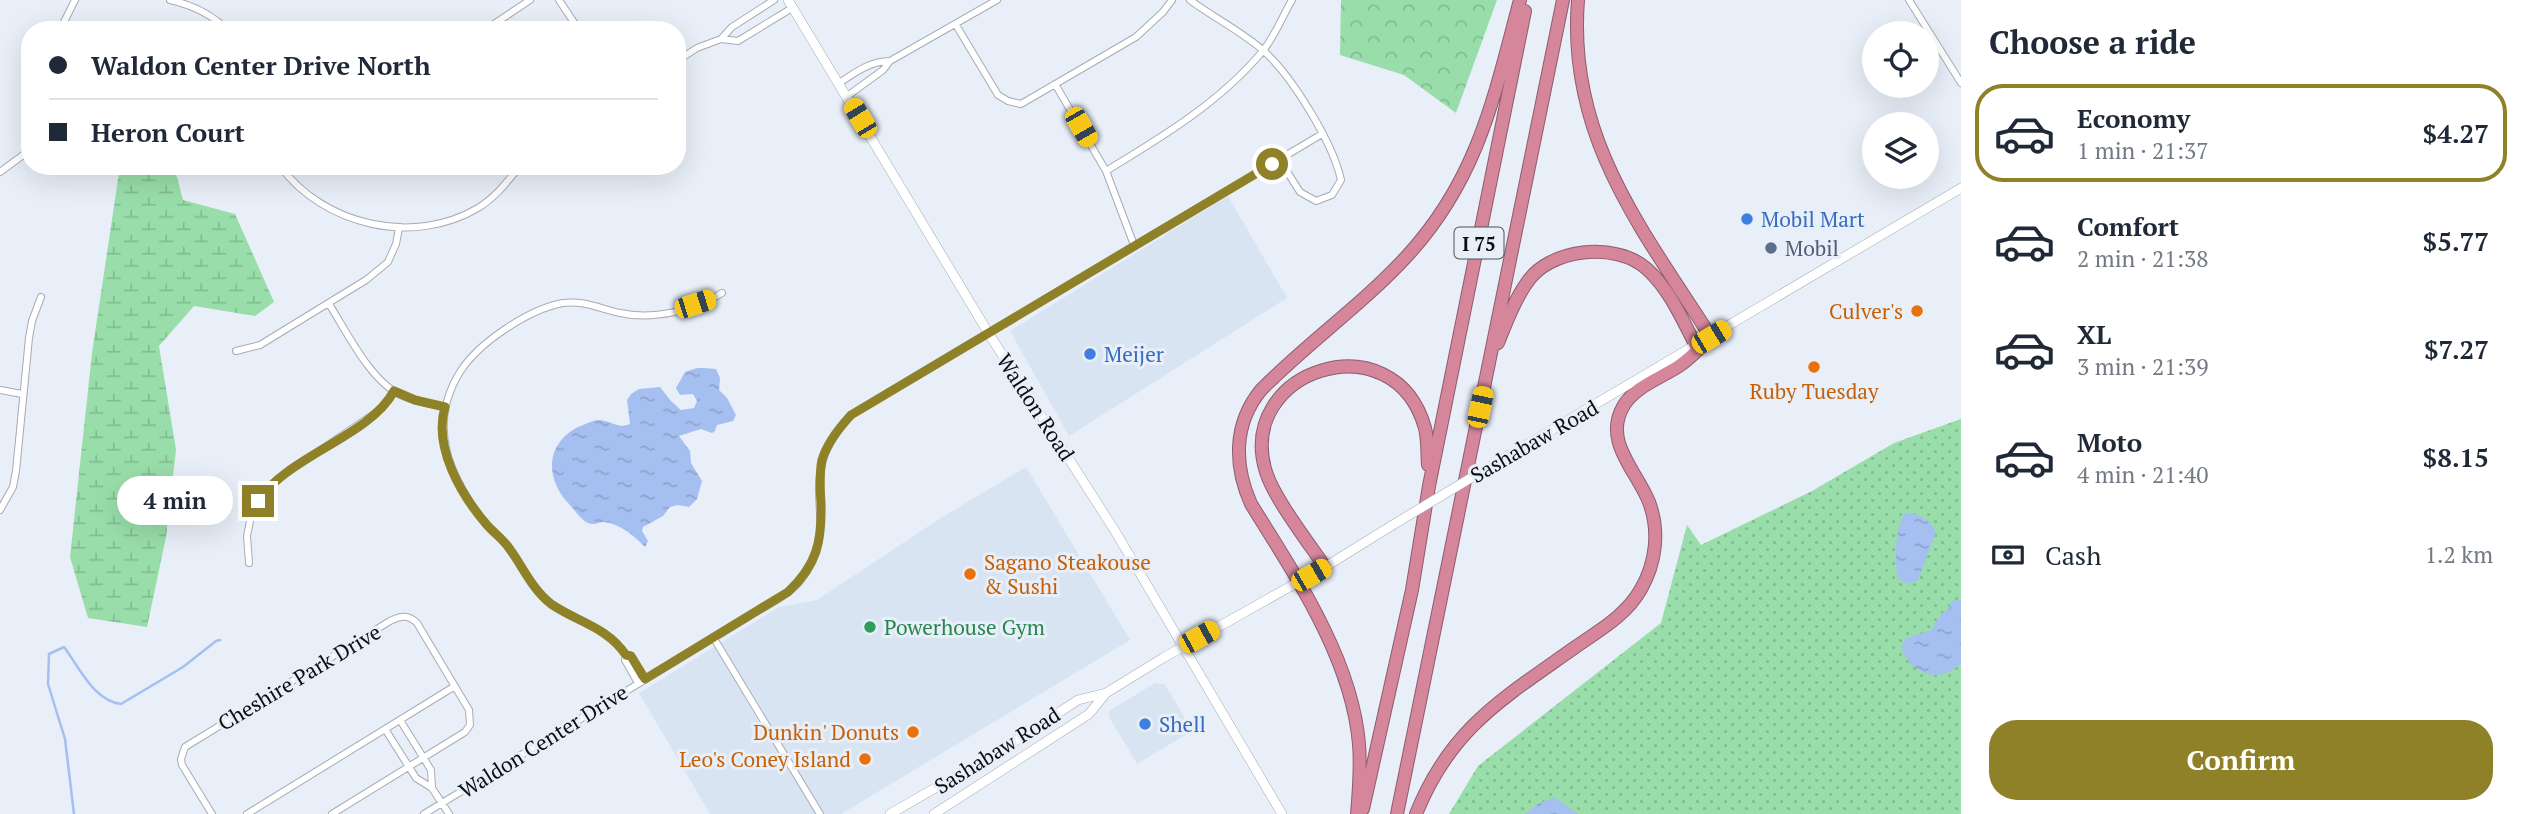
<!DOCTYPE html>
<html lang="en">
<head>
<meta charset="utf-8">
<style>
  :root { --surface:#fff; --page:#f6f6f7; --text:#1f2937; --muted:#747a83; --line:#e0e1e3; --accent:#8f8128 }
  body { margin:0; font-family:"PT Serif",serif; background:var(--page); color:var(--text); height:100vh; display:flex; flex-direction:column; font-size:26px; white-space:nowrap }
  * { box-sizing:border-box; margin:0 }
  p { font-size:23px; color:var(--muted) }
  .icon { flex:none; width:38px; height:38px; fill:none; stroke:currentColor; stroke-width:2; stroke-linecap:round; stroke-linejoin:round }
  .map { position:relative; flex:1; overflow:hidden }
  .side { display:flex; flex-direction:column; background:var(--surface); width:560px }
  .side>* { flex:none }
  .banner { position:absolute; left:21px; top:21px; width:665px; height:154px; border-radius:28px; box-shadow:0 7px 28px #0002; display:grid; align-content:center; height:154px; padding:0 28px; background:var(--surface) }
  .buttons { position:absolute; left:1862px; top:21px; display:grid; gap:14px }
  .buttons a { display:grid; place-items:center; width:77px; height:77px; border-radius:50%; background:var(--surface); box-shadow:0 7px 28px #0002; font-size:35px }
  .end { position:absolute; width:32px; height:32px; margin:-16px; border:9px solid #8f8128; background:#fff; box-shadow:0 0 0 4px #fff }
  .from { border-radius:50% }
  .bubble { position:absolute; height:49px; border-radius:24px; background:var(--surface); box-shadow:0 7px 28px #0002; font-size:23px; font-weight:700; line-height:49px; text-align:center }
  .car { position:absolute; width:21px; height:42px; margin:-21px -10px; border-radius:9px; box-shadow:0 0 5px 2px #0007; background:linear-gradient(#f5c518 24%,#345 0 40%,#f5c518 0 76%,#345 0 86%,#f5c518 0) }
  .banner b { display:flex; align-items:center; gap:24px; height:66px; font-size:26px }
  .banner b+b { border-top:2px solid var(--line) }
  .banner i { width:18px; height:18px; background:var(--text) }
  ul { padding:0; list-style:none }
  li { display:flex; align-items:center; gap:21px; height:98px; margin:0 14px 10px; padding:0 14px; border:4px solid transparent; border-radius:28px }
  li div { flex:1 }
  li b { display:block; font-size:26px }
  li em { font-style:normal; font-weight:700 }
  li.on { border-color:var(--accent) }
  li>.icon { width:63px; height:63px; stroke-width:1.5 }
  h2 { padding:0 28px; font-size:32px; line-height:84px }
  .pay { display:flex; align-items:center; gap:18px; height:77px; padding:0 28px; font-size:26px }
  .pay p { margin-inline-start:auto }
  .primary-button { display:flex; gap:14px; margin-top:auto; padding:14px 28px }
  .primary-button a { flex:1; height:80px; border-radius:28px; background:var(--accent); color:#fff; font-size:28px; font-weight:700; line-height:80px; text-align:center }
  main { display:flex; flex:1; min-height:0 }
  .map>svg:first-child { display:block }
  .built { fill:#d9e4f3 }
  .grass { fill:url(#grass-dots) }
  .forest { fill:url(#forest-crowns) }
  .wetland { fill:url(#wetland-marsh) }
  .water { fill:url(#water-ripples) }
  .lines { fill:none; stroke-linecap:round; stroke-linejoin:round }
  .stream { stroke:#a5bff0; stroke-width:2.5 }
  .street-casing { stroke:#a5acb4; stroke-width:8 }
  .secondary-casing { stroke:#a5acb4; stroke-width:10 }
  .highway-casing { stroke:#8e5c6b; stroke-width:14 }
  .street { stroke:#fff; stroke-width:6 }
  .secondary { stroke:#fff; stroke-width:9 }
  .highway { stroke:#d5869b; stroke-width:12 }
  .secondary-bridge-casing { stroke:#a5acb4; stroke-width:10; stroke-linecap:butt }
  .secondary-bridge { stroke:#fff; stroke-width:9 }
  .route { stroke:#8f8128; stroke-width:9 }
  .shop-dot { fill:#3f7fe0; stroke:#e8eff8; stroke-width:2.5 }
  .service-dot { fill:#5c6f8a; stroke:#e8eff8; stroke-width:2.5 }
  .food-dot { fill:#e8710a; stroke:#e8eff8; stroke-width:2.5 }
  .leisure-dot { fill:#2e9e5b; stroke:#e8eff8; stroke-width:2.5 }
  .labels { text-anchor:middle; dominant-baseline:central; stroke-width:6; stroke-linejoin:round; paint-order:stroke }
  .shield { fill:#e8eff8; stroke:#4d5256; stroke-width:2 }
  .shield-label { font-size:19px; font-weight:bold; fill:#0b0e11 }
  .shop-label { font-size:21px; fill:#366cbe; stroke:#e8eff8; text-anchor:start }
  .service-label { font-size:21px; fill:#4e5e75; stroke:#e8eff8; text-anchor:start }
  .food-label { font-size:21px; fill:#c56008; stroke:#e8eff8; text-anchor:end }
  .street-label { font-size:21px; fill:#0b0e11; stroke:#e8eff8 }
  .leisure-label { font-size:21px; fill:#27864d; stroke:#e8eff8; text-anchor:start }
</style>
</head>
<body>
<main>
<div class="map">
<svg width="1961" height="814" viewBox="0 0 1961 814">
  <defs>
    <pattern id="grass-dots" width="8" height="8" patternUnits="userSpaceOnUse" patternTransform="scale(1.75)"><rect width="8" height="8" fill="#99deaa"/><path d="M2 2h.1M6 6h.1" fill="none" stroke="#82bd91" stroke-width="1.8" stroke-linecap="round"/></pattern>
    <pattern id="forest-crowns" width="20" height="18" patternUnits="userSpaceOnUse" patternTransform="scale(1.75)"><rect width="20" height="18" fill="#99deaa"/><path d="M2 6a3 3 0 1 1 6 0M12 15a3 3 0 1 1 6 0" fill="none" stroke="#82bd91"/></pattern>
    <pattern id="wetland-marsh" width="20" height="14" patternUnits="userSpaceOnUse" patternTransform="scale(1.75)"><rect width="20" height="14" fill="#99deaa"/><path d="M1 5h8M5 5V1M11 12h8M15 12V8" fill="none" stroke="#82bd91"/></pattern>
    <pattern id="water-ripples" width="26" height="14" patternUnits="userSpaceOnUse" patternTransform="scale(1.75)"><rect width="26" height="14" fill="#a5bff0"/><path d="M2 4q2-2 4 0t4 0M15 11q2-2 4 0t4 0" fill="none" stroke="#8da3cd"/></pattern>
  </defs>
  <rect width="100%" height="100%" fill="#e8eff8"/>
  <path class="built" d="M1228,196l59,102 -218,138 -59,-105z
    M1026,467l104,173 -289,174h-131l-71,-121 140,-86 38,-7 122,-81z
    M1155,683l9,1 8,12 13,22 2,16 -50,30 -28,-47v-6z"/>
  <path class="grass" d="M1961,419v395h-512l29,-48 183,-143 26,-98 14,20 111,-54 82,-48z"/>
  <path class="forest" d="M1341,0h156l-41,113 -52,-38 -64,-20z"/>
  <path class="wetland" d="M120,166h54l9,34 52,14 39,88 -19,14 -61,-10 -35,40 17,104 -10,87 -19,90 -59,-9 -18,-61 22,-204z"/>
  <path class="water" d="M704,368l12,1 4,9 -1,12 8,8 9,17 -3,6 -16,4 -2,6 -3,2 -11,-4 -22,7 11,15 1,12 11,18 -5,18 -8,8 -11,-2 -8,2 -7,9 -20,11 -1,4 6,10 -3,6c-11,-11 -24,-23 -41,-25 -6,0 -9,4 -16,1 -8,-4 -13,-13 -19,-19 -24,-25 -24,-60 9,-77 6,-2 15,-7 21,-7 12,1 19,9 31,4l-3,-24 4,-6 8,-5 21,-2 11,14 10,9 13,-2 3,-7 -4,-7 -13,1 -4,-7 9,-16 12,-4z
    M1910,513c12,2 21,8 26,19l-18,48 -10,4 -10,-6c-4,-17 -3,-48 6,-64z
    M1957,600h4v63c-21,22 -49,11 -60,-15l5,-10 25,-8 11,-17 7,-4 3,-8z
    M1554,797l24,17h-53l13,-10z"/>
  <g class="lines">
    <path class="stream" d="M74,814l-9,-75 -17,-55 1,-30 15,-7c16,21 29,53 57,57l62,-37 33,-26 4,-1"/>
    <g class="street-casing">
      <path id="street" d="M170,0c22,5 41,13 57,30
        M559,0l20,30
        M774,0l-42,27 -11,12 17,2 54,-33
        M1190,0c24,18 53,32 75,52 28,26 68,91 76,128l-9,15 -16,6 -16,-9 -21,-33
        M1909,0l52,83
        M956,25l42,70 10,6 13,3 115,-67 27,-25 9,-12
        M60,30l15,-30
        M485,30l45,-30
        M677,61l20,-13 24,-9
        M890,61l107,-61
        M838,84c16,-11 32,-23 52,-23l-7,9 -37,27
        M1055,84l51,87 28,74
        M280,166c44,60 134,80 198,42 18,-11 29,-26 42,-42
        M1106,171c56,-34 113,-68 156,-119 12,-14 20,-35 30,-52
        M0,172l30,-22
        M329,304c18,28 42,79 74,92 13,6 28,8 42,11
        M236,351l24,-6 106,-65 22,-18 8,-18 3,-16
        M0,390l22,4
        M0,510l13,-23 3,-16 13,-133 3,-17 9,-24
        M249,563l-2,-27 4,-20 13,-25 15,-13 92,-62 11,-8 12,-17
        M713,637l107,177
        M626,655c-18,-27 -48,-33 -74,-51 -21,-14 -29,-39 -45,-58 -6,-9 -15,-15 -22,-23 -35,-46 -59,-96 -25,-151 18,-29 69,-63 103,-69 20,-3 38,6 57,10 32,7 75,-2 102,-20
        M638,683l-13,-23 1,-5 5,1 14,23
        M400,720l31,50 1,18
        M385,729l31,49 16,10 17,26
        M212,814l-30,-49 -1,-6 4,-12 205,-126c10,-5 18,-7 27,2l52,87 1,15 -5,7 -133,82
        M247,814l208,-128
        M424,814l324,-197c17,-11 40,-21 53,-37 35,-45 9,-76 22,-120 5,-17 16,-32 28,-45l471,-281"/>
    </g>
    <g class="secondary-casing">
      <path id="secondary" d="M788,0l201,334 126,197 167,283
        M1504,458l457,-270
        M890,814l108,-62 80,-52 28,-7 57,-35 162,-91 66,-41
        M934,814l155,-100 17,-21"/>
    </g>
    <g class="highway-casing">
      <path id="highway" d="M1498,343c8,-20 16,-42 28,-59 22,-36 90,-43 121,-15 23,21 35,50 49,77
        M1325,567c-17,-25 -51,-69 -59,-95 -32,-102 128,-154 159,-44 3,12 2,25 3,37
        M1363,809l49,-219 17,-104 96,-475
        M1357,814c2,-23 4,-47 2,-70 -7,-85 -64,-169 -108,-240 -17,-38 -18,-80 10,-114 46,-47 101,-85 146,-134 71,-77 87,-159 113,-256
        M1397,814l166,-814
        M1416,814c34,-85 86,-115 158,-166 24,-17 52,-32 67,-59 15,-26 19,-58 8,-87 -12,-31 -47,-61 -25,-97 12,-19 37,-27 55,-39 12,-8 22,-19 32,-29 -69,-108 -144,-200 -133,-337"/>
    </g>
    <use href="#street" class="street"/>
    <use href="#secondary" class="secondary"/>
    <use href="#highway" class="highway"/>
    <g class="secondary-bridge-casing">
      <path id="secondary-bridge" d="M1391,526l113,-68"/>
    </g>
    <use href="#secondary-bridge" class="secondary-bridge"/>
  </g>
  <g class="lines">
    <path class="route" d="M258,501c31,-46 111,-64 136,-110l21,9 30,7c-12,40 16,88 42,118 7,8 16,14 22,23 14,19 23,41 42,56 26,18 55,22 75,51l5,1 14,23 143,-87c29,-27 34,-51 33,-88 -1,-15 -2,-30 1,-44 5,-17 17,-32 29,-45l421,-251"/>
  </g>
  <g class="shop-dot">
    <circle cx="1747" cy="219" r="7"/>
    <circle cx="1090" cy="354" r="7"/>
    <circle cx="1145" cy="724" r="7"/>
  </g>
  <circle class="service-dot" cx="1771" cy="248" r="7"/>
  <g class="food-dot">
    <circle cx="1917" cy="311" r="7"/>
    <circle cx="1814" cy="367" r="7"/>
    <circle cx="970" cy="574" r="7"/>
    <circle cx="913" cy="732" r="7"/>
    <circle cx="865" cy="759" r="7"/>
  </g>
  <circle class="leisure-dot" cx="870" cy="627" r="7"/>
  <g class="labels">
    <rect class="shield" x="1454.5" y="227.5" width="49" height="31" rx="5"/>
    <g class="shield-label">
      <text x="1479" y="243">I 75</text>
    </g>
    <g class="shop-label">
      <text x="1761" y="219">Mobil Mart</text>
      <text x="1104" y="354">Meijer</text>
      <text x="1159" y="724">Shell</text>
    </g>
    <g class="service-label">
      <text x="1785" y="248">Mobil</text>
    </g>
    <g class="food-label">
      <text x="1903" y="311">Culver's</text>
      <text x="1814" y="391" text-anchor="middle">Ruby Tuesday</text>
      <text x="984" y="562" text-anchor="start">Sagano Steakouse<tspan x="984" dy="24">&amp; Sushi</tspan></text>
      <text x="899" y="732">Dunkin' Donuts</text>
      <text x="851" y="759">Leo's Coney Island</text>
    </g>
    <g class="street-label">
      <text transform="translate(1036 407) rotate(57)">Waldon Road</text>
      <text transform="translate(1534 441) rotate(-30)">Sashabaw Road</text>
      <text transform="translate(299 677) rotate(-31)">Cheshire Park Drive</text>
      <text transform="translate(543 741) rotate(-32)">Waldon Center Drive</text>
      <text transform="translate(997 750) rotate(-32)">Sashabaw Road</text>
    </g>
    <g class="leisure-label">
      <text x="884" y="627">Powerhouse Gym</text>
    </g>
  </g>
</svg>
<div class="buttons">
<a><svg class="icon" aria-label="locate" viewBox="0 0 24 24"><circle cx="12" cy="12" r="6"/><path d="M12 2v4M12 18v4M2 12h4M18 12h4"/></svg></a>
<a><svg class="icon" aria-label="layers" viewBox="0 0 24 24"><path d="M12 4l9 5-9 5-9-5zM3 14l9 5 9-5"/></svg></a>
</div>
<i class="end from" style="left:1272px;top:164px"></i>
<i class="end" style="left:258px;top:501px"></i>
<div class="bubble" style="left:117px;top:476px;width:116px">4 min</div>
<i class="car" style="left:860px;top:118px;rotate:329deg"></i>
<i class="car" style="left:1081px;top:127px;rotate:150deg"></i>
<i class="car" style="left:695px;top:304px;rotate:72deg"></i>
<i class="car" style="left:1711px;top:337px;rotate:59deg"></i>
<i class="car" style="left:1480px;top:407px;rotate:12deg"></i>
<i class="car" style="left:1311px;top:575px;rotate:60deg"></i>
<i class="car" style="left:1199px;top:637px;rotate:61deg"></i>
<div class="banner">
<b><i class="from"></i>Waldon Center Drive North</b>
<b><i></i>Heron Court</b>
</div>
</div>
<section class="side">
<h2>Choose a ride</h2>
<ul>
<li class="on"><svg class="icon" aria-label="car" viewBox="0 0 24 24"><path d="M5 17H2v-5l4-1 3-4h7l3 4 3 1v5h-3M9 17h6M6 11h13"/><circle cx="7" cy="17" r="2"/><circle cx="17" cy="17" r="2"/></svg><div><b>Economy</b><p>1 min · 21:37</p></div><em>$4.27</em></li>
<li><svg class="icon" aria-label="car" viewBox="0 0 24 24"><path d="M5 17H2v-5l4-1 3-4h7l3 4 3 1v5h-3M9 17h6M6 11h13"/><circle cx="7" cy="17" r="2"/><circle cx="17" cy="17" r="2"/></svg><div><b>Comfort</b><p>2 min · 21:38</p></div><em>$5.77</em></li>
<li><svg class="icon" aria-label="car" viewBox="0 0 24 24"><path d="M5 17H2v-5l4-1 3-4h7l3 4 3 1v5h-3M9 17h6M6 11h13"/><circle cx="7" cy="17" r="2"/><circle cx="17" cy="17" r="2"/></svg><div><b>XL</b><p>3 min · 21:39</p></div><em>$7.27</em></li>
<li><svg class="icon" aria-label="car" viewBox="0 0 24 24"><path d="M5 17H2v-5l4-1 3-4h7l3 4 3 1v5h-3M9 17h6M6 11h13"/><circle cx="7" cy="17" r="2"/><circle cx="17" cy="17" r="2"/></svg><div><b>Moto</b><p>4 min · 21:40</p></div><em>$8.15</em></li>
</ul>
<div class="pay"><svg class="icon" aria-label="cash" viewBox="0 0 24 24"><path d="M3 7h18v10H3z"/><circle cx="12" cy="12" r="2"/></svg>Cash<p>1.2 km</p></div>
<div class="primary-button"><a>Confirm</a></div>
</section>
</main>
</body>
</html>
